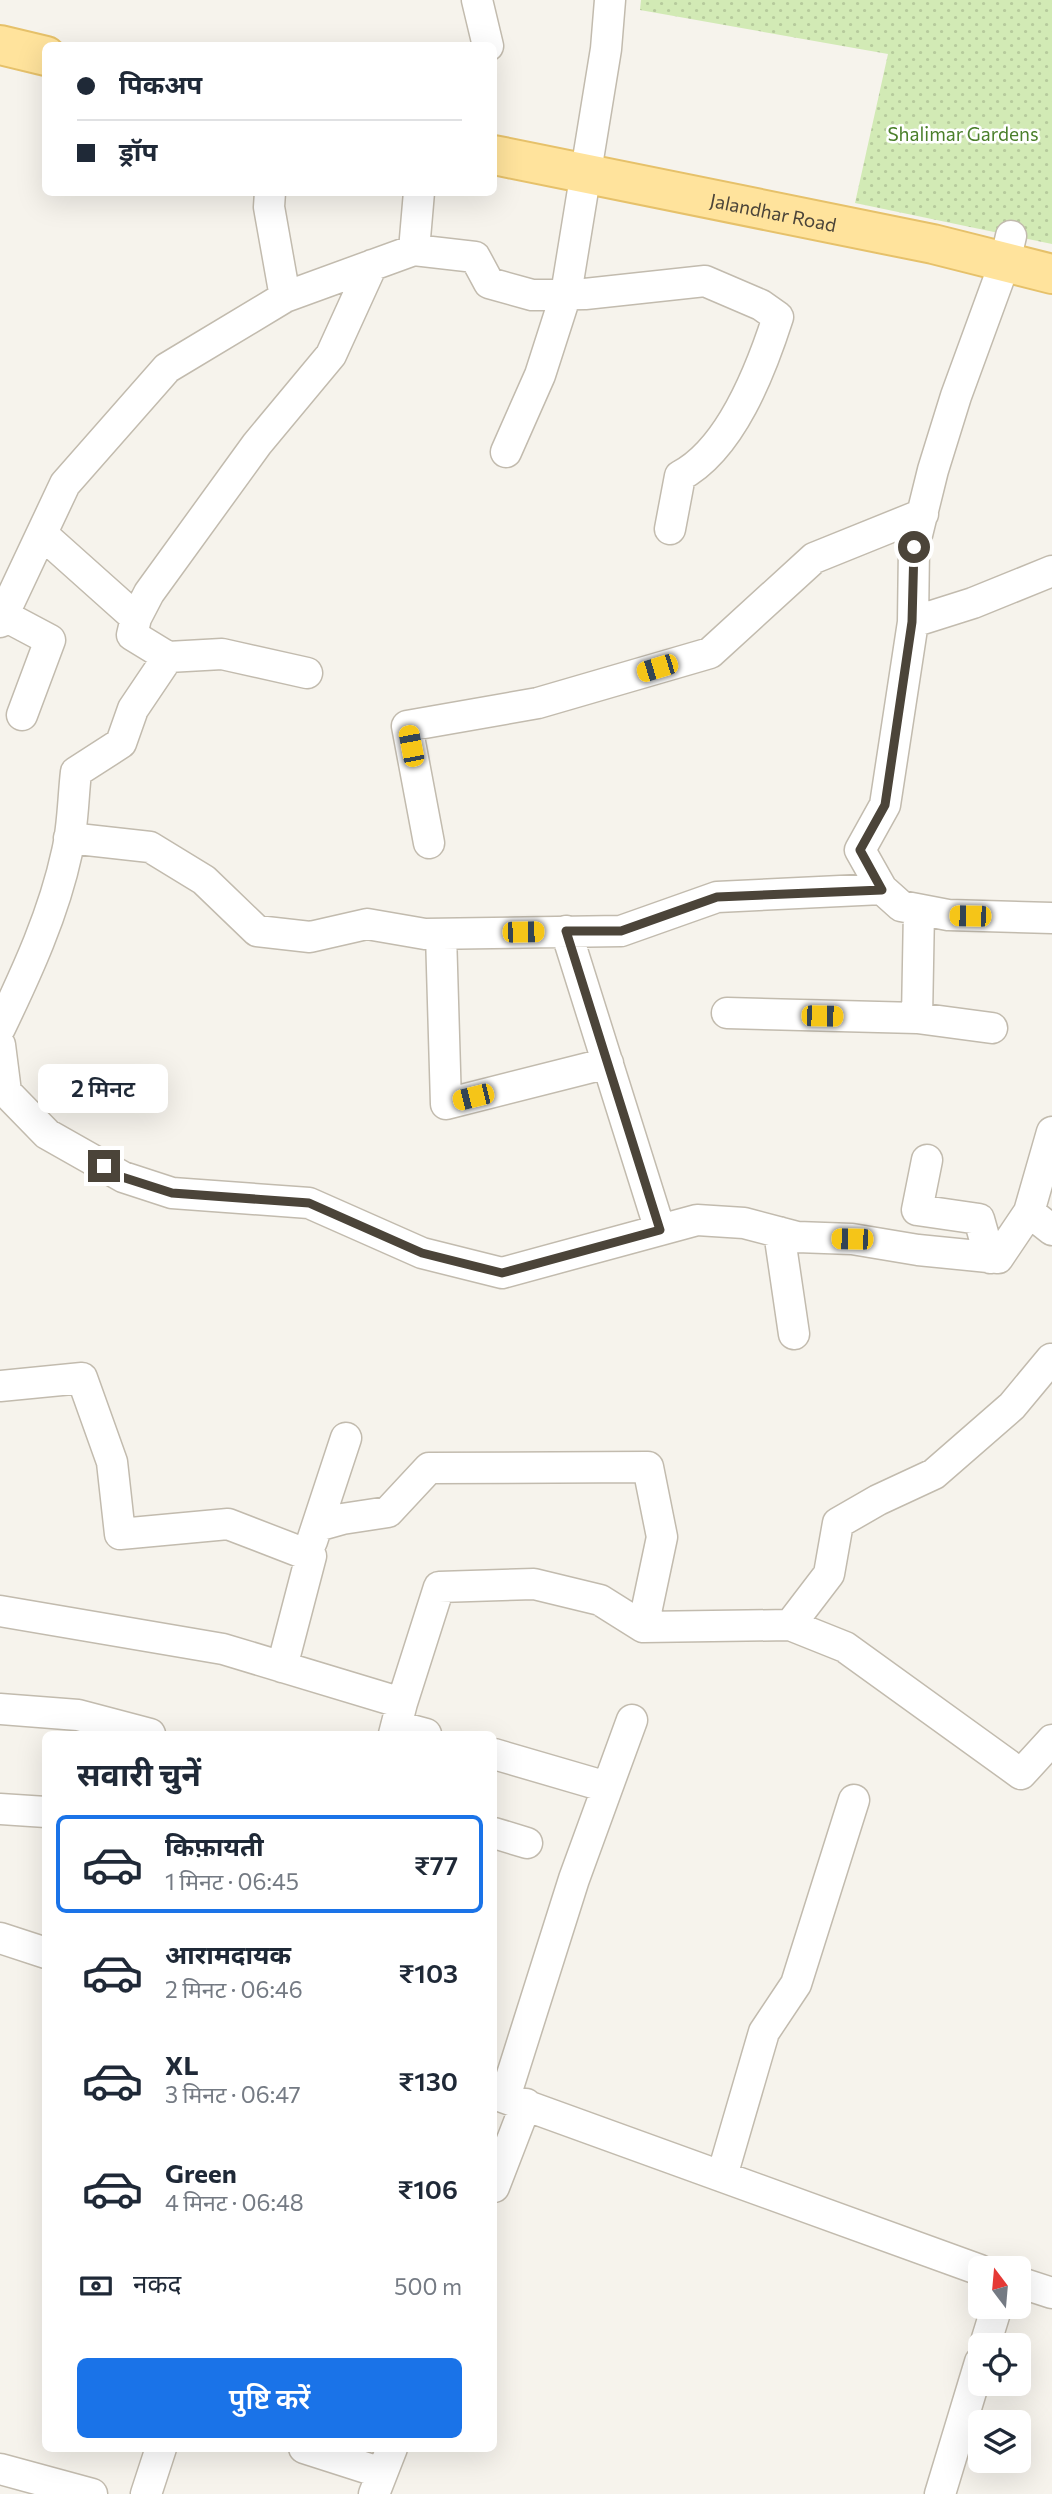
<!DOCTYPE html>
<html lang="hi">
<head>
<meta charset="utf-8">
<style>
  :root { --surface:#fff; --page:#f6f6f7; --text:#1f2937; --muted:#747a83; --line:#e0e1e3; --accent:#1a73e8 }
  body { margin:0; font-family:Commissioner,"Noto Sans Devanagari",sans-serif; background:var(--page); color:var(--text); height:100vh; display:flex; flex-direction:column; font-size:26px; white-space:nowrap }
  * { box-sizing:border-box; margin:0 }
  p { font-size:23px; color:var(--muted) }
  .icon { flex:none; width:38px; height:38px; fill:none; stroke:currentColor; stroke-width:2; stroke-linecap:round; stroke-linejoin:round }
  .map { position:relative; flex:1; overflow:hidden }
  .panel { position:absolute; left:42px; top:1731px; width:455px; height:721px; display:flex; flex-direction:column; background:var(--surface); border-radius:10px; box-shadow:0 7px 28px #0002 }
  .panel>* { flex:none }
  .banner { position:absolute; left:42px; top:42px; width:455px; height:154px; border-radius:10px; box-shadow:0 7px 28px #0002; display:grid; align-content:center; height:154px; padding:0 35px; background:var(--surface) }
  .needle { width:46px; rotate:344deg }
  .buttons { position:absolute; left:968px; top:2256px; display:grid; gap:14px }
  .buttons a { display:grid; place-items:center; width:63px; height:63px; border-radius:10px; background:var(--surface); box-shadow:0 7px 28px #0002; font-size:35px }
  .end { position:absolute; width:32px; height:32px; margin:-16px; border:9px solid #4b4439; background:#fff; box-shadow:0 0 0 4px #fff }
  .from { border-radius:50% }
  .bubble { position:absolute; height:49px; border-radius:10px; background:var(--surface); box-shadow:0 7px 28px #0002; font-size:23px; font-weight:600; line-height:49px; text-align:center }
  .car { position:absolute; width:21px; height:42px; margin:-21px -10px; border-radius:9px; box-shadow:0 0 5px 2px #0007; background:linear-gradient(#f5c518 24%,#345 0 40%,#f5c518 0 76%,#345 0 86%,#f5c518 0) }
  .banner b { display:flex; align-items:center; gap:24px; height:66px; font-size:26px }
  .banner b+b { border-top:2px solid var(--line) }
  .banner i { width:18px; height:18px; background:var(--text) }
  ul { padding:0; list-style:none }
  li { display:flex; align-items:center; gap:21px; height:98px; margin:0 14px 10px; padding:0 21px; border:4px solid transparent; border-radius:10px }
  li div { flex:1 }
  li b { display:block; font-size:26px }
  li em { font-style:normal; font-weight:600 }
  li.selected { border-color:var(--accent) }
  li>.icon { width:63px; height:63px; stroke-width:1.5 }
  h2 { padding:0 35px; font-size:32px; line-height:84px }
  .pay { display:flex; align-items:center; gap:18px; height:77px; padding:0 35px; font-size:26px }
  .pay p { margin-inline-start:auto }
  .action { display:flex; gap:14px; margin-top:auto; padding:14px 35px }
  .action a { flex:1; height:80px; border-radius:10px; background:var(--accent); color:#fff; font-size:28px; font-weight:600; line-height:80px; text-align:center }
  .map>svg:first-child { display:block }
  .green { fill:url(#green-dots) }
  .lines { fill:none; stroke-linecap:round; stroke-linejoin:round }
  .minor-casing { stroke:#c2bbae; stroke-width:33 }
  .major-casing { stroke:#e6c16a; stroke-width:42 }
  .minor { stroke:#fff; stroke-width:30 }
  .major { stroke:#ffe39c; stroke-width:38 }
  .route { stroke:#4b4439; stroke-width:9 }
  .labels { text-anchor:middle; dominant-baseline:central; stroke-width:5; stroke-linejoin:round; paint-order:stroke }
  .park-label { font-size:19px; fill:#4a7f2a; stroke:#fff }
  .street-label { font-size:19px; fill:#4b4439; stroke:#fff }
</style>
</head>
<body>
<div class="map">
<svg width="1052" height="2494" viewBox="0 0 1052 2494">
  <defs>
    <pattern id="green-dots" width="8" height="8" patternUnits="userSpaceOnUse" patternTransform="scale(1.75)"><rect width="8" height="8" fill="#d2eab5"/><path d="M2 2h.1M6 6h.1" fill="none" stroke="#b6ca9c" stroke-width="1.8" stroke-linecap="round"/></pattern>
  </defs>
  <rect width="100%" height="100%" fill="#f6f3ec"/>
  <path class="green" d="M641,0h411v244l-197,-41 33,-149 -248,-44z"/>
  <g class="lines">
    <g class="minor-casing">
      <path id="minor" d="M477,0l11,46
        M270,192l-1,15 16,90
        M1011,236l-6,26 -49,134 -23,74 -19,77 -1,75 -28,183 -25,45 22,39 19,17 47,9 104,3
        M414,250l61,7 14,26 43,12 53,-1 120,-13 56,24 17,12c-17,53 -47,132 -98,159l-10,53
        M506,452l34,-77 26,-81 40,-245 4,-49
        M42,534l94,84 13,-25 108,-149 74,-89 41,-90
        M3,615l47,25 -28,75
        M0,622l65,-138 102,-116 118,-71 129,-47 5,-58
        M913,622l60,-19 79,-32
        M168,657l54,-3 85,19
        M69,838l81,9 54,33 53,51 53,6 57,-13 58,10 196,-3 96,-34 165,-8
        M429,843l-22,-117 131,-23 172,-50 104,-95 109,-44
        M566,931l94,299
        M441,934l5,170 162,-41
        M727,1013l190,5 75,10
        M917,1018l2,-108
        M0,1028c27,-56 54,-115 67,-176 6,-25 6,-54 9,-80l45,-29 12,-34 35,-52 -36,-22 4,-17
        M0,1045l6,47 41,42 76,43 49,16 137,10 113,50 80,20 195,-53 47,3 53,14 55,2 66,11 80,8 31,-46 23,18
        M927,1160l-10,50 62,9 11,39
        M1029,1212l23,-80
        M779,1232l15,102
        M0,1386l82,-8 30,84 8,72 108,-10 83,32 -29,111
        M317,1526l25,-7 46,-7 41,-44 219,-1 14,70 -19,90
        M312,1541l34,-103
        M0,1611l223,38 179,54 -8,31
        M790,1625l55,22 176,127 31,-34
        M402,1703l37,-116 95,-3 66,16 43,27 147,-2 39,-51 9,-51 40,-23 56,-26 78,-68 39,-47
        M0,1709l78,6 72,19
        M396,1726l30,8
        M494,1754l113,33
        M0,1809l46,3
        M494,1833l33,10
        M0,1938l46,15
        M494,2094l486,176
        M505,2097l69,-218 58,-159
        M722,2176l42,-144 32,-48 58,-184
        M494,2187l32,-83
        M1018,2282l34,11
        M985,2345l12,-39
        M304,2448l78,25
        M0,2469l92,25
        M146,2494l15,-46
        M374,2494l18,-46
        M940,2494l40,-132"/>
    </g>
    <g class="major-casing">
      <g id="major">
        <path d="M0,45l46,11"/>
        <path id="s1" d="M494,155l439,89 119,30"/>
      </g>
    </g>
    <use href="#minor" class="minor"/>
    <use href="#major" class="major"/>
  </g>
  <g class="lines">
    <path class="route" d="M104,1166l18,11 50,16 137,10 113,50 80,20 158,-43 -94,-299h55l96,-34 165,-7 -22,-40 25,-45 27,-183 2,-75"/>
  </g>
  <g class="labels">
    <g class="park-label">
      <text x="963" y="133">Shalimar Gardens</text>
    </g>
    <g class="street-label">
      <text stroke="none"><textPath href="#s1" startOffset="285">Jalandhar Road</textPath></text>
    </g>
  </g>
</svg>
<div class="buttons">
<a><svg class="needle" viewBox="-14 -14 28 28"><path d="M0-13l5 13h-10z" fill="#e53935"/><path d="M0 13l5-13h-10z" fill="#747a83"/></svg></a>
<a><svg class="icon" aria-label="locate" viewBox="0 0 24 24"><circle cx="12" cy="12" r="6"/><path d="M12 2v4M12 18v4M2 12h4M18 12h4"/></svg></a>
<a><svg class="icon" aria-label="layers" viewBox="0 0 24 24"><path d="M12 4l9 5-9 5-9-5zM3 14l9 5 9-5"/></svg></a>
</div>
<i class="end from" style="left:914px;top:547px"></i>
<i class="end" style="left:104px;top:1166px"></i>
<div class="bubble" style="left:38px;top:1064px;width:130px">2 मिनट</div>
<i class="car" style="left:657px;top:668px;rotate:253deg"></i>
<i class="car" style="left:411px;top:746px;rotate:349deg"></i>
<i class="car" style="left:970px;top:916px;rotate:271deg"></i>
<i class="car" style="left:523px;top:932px;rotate:89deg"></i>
<i class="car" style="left:822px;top:1016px;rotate:91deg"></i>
<i class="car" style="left:473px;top:1097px;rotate:256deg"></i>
<i class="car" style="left:852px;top:1239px;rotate:271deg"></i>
<div class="banner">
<b><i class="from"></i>पिकअप</b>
<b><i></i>ड्रॉप</b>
</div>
<section class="panel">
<h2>सवारी चुनें</h2>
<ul>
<li class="selected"><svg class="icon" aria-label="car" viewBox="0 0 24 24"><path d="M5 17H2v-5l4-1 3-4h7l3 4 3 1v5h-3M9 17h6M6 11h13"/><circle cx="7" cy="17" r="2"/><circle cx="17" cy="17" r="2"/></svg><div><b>किफ़ायती</b><p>1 मिनट · 06:45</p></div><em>₹77</em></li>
<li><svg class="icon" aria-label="car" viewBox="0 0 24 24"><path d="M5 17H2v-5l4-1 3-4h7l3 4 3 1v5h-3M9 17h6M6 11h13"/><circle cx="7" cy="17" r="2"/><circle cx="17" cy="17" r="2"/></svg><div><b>आरामदायक</b><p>2 मिनट · 06:46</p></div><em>₹103</em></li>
<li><svg class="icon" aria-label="car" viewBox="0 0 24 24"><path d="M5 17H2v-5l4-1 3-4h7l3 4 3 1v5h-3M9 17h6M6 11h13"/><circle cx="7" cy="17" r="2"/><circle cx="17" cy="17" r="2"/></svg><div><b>XL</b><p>3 मिनट · 06:47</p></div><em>₹130</em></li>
<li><svg class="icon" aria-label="car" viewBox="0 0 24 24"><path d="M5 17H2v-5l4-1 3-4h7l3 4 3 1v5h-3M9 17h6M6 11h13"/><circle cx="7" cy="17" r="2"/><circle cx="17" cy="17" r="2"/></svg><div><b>Green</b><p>4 मिनट · 06:48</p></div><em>₹106</em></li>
</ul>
<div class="pay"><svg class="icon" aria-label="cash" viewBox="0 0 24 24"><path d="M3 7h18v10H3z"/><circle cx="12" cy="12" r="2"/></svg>नकद<p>500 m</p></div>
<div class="action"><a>पुष्टि करें</a></div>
</section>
</div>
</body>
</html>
